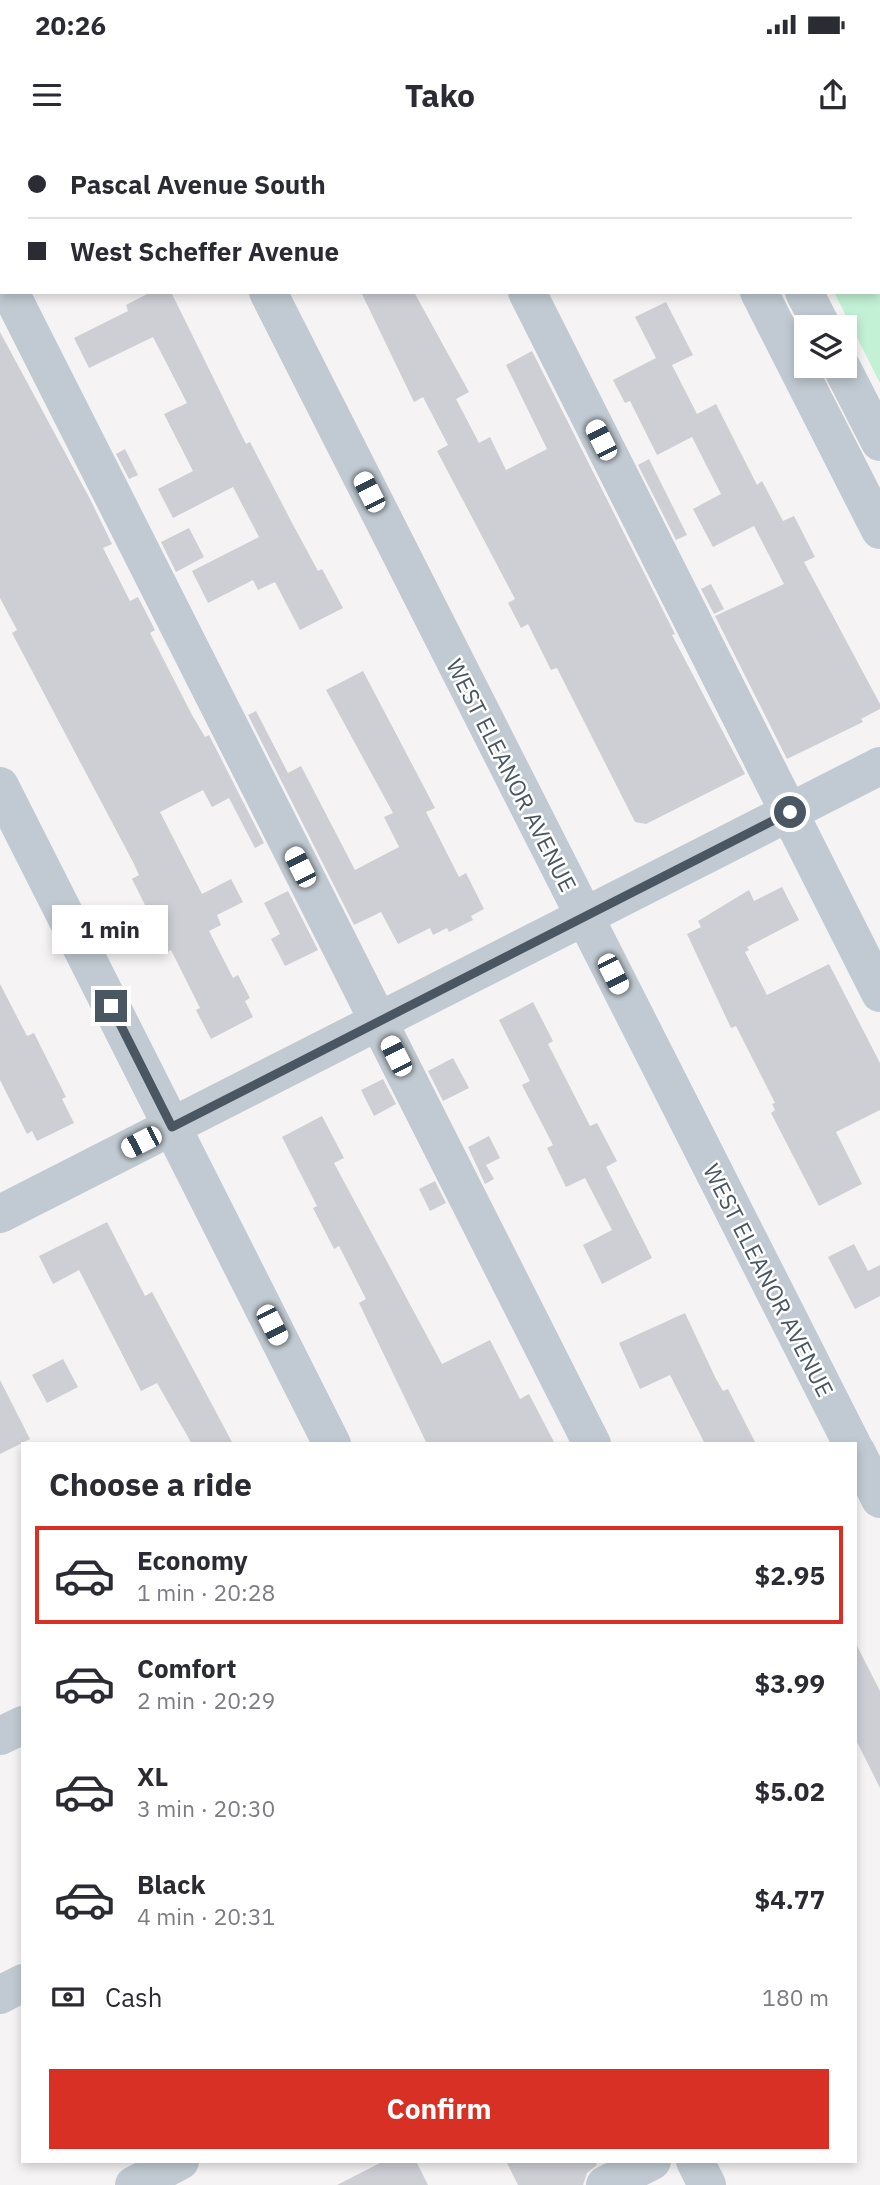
<!DOCTYPE html>
<html lang="en">
<head>
<meta charset="utf-8">
<style>
  :root { --surface:#fff; --page:#f2f2f3; --text:#2b2b33; --muted:#7c7c81; --line:#e1e1e2; --accent:#d93025 }
  body { margin:0; font-family:"IBM Plex Sans",sans-serif; background:var(--page); color:var(--text); height:100vh; display:flex; flex-direction:column; font-size:26px; white-space:nowrap }
  * { box-sizing:border-box; margin:0 }
  p { font-size:23px; color:var(--muted) }
  .icon { flex:none; width:38px; height:38px; fill:none; stroke:currentColor; stroke-width:2; stroke-linecap:round; stroke-linejoin:round }
  .map { position:relative; flex:1; overflow:hidden }
  .details { position:absolute; left:21px; top:1302px; width:836px; height:721px; display:flex; flex-direction:column; background:var(--surface); border-radius:0px; box-shadow:0 4px 10px #0003 }
  .details>* { flex:none }
  .hud { position:absolute; left:0px; top:0px; width:880px; height:154px; box-shadow:0 4px 10px #0003; display:grid; align-content:center; height:154px; padding:0 28px; background:var(--surface) }
  .buttons { position:absolute; left:794px; top:175px; display:grid; gap:14px }
  .buttons a { display:grid; place-items:center; width:63px; height:63px; border-radius:0px; background:var(--surface); box-shadow:0 4px 10px #0003; font-size:35px }
  .end { position:absolute; width:32px; height:32px; margin:-16px; border:9px solid #4a5661; background:#fff; box-shadow:0 0 0 4px #fff }
  .from { border-radius:50% }
  .bubble { position:absolute; height:49px; border-radius:0px; background:var(--surface); box-shadow:0 4px 10px #0003; font-size:23px; font-weight:700; line-height:49px; text-align:center }
  .car { position:absolute; width:21px; height:42px; margin:-21px -10px; border-radius:9px; box-shadow:0 0 5px 2px #0007; background:linear-gradient(#fff 24%,#345 0 40%,#fff 0 76%,#345 0 86%,#fff 0) }
  .hud b { display:flex; align-items:center; gap:24px; height:66px; font-size:26px }
  .hud b+b { border-top:2px solid var(--line) }
  .hud i { width:18px; height:18px; background:var(--text) }
  ul { padding:0; list-style:none }
  li { display:flex; align-items:center; gap:21px; height:98px; margin:0 14px 10px; padding:0 14px; border:4px solid transparent; border-radius:0px }
  li div { flex:1 }
  li b { display:block; font-size:26px }
  li em { font-style:normal; font-weight:700 }
  li.selected { border-color:var(--accent) }
  li>.icon { width:63px; height:63px; stroke-width:1.5 }
  h2 { padding:0 28px; font-size:32px; line-height:84px }
  .pay { display:flex; align-items:center; gap:18px; height:77px; padding:0 28px; font-size:26px }
  .pay p { margin-inline-start:auto }
  .button { display:flex; gap:14px; margin-top:auto; padding:14px 28px }
  .button a { flex:1; height:80px; border-radius:0px; background:var(--accent); color:#fff; font-size:28px; font-weight:700; line-height:80px; text-align:center }
  .status { display:flex; justify-content:space-between; align-items:center; height:49px; padding:0 35px; background:var(--surface); direction:ltr }
  .status svg { height:19px; fill:currentColor }
  header { display:flex; justify-content:space-between; align-items:center; height:91px; padding:0 28px; background:var(--surface); font-size:32px; font-weight:700 }
  .map>svg:first-child { display:block }
  .green { fill:#c3f1d5 }
  .building { fill:#cdcfd5 }
  .lines { fill:none; stroke-linecap:round; stroke-linejoin:round }
  .minor { stroke:#c1cad2; stroke-width:38 }
  .route { stroke:#4a5661; stroke-width:9 }
  .labels { text-anchor:middle; dominant-baseline:central; stroke-width:5; stroke-linejoin:round; paint-order:stroke }
  .street-label { font-size:23px; fill:#4a5661; stroke:#fff }
</style>
</head>
<body>
<div class="status"><b>20:26</b><svg viewBox="0 0 49 12"><path d="M0 12V9h3v3zM5 12V6h3v6zM10 12V3h3v9zM15 12V0h3v12zM26 1h20v11H26zM47 4h2v5h-2z"/></svg></div>
<header><svg class="icon" aria-label="menu" viewBox="0 0 24 24"><path d="M4 6h16M4 12h16M4 18h16"/></svg>Tako<svg class="icon" aria-label="share" viewBox="0 0 24 24"><path d="M12 15V3M7 8l5-5 5 5M5 13v7h14v-7"/></svg></header>
<div class="map">
<svg width="880" height="2045" viewBox="0 0 880 2045">
  <rect width="100%" height="100%" fill="#f5f3f3"/>
  <path class="green" d="M758,0h122v243l-46,-91h44v-150z"/>
  <path class="building" d="M151,152h20l70,142 5,10 4,-2 41,79 27,50 4,-2 21,39 -43,22 -25,-48 -17,8 -5,-10 -45,23 -16,-32 67,-34 -26,-50 -60,31 -15,-29 35,-18 -29,-57 23,-11 -34,-66 -64,31 -15,-30 54,-27 -2,-6z
    M361,152h53l55,100 -13,7 23,44 11,-6 16,33 41,-21 -41,-84 26,-14 143,283 -3,1 73,139 -99,50 -11,-2 -78,-154 -6,2 -23,-46 -7,4 -13,-25 7,-4 -78,-148 11,-6 -25,-48 -9,5z
    M666,162l27,53 -21,10 25,49 19,-10 41,81 5,-4 21,40 11,-5 21,41 -11,5 76,142v5l-19,10 2,3 -76,37 -72,-143 69,-32 -30,-58 -41,21 -20,-38 28,-15 -29,-57 -35,18 -27,-54 -5,2 -12,-23 43,-22 -21,-41z
    M0,192l90,167 22,45 -9,4 27,53 8,-4 17,33 -5,3 42,82 13,22 4,-2 55,108 -9,5 -26,-50 -17,9 -9,-17 -43,22 42,82 29,-15 12,23 -26,13 4,10 -12,6 24,47 5,-3 12,23 -5,3 8,16 -42,22 -15,-29 4,-2 -29,-58 -5,3 -17,-32 3,-2 -20,-40 7,-4 -6,-13 -121,-229 5,-3 -17,-32z
    M125,309l13,26 -9,4 -13,-25z
    M649,319l38,76 -11,5 -38,-75z
    M189,388l15,29 -28,15 -15,-30z
    M711,444l13,25 -10,5 -13,-25z
    M363,531l72,137 -9,4 33,65 7,-4 18,36 -13,7 2,4 -24,12 -2,-4 -14,7 -3,-7 -32,16 -17,-32 -27,13 -106,-210 8,-4 32,62 13,-7 54,104 44,-23 -15,-30 9,-4 -67,-123z
    M782,747l17,33 -52,27 2,3 -4,2 22,43 62,-31 51,99v47l-44,22 26,52 -43,22 -48,-93 4,-3 -3,-6 3,-1 -39,-77 -5,2 -44,-94 14,-7 -3,-6 51,-31 5,11z
    M288,751l30,59 -33,16 -14,-27 9,-5 -16,-31z
    M0,844l27,52 7,-3 32,64 -4,2 12,24 -37,18 -5,-10 -5,3 -27,-54z
    M533,862l20,39 -5,3 42,82 7,-3 20,38 -11,6 46,91 -50,26 -19,-39 29,-15 -27,-52 -19,9 -19,-39 6,-3 -31,-60 8,-4 -31,-61z
    M453,918l16,30 -26,13 -15,-30z
    M383,939l13,25 -22,12 -13,-26z
    M322,976l22,42 -10,5 108,201 48,-24 30,59 9,-5 26,50h-128l-68,-141 7,-4 -27,-53 -5,3 -21,-41 4,-2 -35,-69z
    M489,996l11,22 -14,7 8,14 -9,5 -17,-37z
    M435,1041l11,22 -16,8 -11,-22z
    M107,1082l38,74 7,-4 81,152h-41l-35,-61 -16,8 -62,-121 -26,14 -14,-28z
    M854,1104l14,27 12,-6v31l-25,13 -27,-52z
    M685,1173l30,64 8,14 5,-2 28,55h-51l-35,-69 -30,14 -21,-46z
    M63,1219l15,28 -31,16 -15,-28z
    M0,1240l30,59 -30,15z
    M856,1504l24,47v97l-24,-48z
    M384,2021h32l12,24h-91z
    M506,2021h89l2,4 -10,8 -4,12h-65z"/>
  <g class="lines">
    <path class="minor" d="M191,0l1,2
      M449,0l1,2
      M681,0l1,2
      M727,0l1,2
      M70,2l3,-2
      M0,37h2
      M10,152l582,1152
      M268,152l584,1152
      M527,152l353,701
      M759,152l121,238
      M804,152l18,35
      M841,226l39,76
      M0,646l332,658
      M0,1074l880,-448
      M856,1311l24,48
      M0,1596l23,-11
      M0,1855l23,-12
      M695,2021l12,24
      M134,2045l46,-24
      M605,2045l47,-24"/>
  </g>
  <g class="lines">
    <path class="route" d="M111,866l61,121 618,-315"/>
  </g>
  <g class="labels">
    <g class="street-label">
      <text transform="translate(512 635) rotate(63)">WEST ELEANOR AVENUE</text>
      <text transform="translate(769 1140) rotate(63)">WEST ELEANOR AVENUE</text>
    </g>
  </g>
</svg>
<div class="buttons">
<a><svg class="icon" aria-label="layers" viewBox="0 0 24 24"><path d="M12 4l9 5-9 5-9-5zM3 14l9 5 9-5"/></svg></a>
</div>
<i class="end from" style="left:790px;top:672px"></i>
<i class="end" style="left:111px;top:866px"></i>
<div class="bubble" style="left:52px;top:765px;width:116px">1 min</div>
<i class="car" style="left:601px;top:300px;rotate:333deg"></i>
<i class="car" style="left:369px;top:352px;rotate:333deg"></i>
<i class="car" style="left:300px;top:727px;rotate:333deg"></i>
<i class="car" style="left:613px;top:834px;rotate:153deg"></i>
<i class="car" style="left:396px;top:916px;rotate:333deg"></i>
<i class="car" style="left:141px;top:1002px;rotate:243deg"></i>
<i class="car" style="left:272px;top:1185px;rotate:153deg"></i>
<div class="hud">
<b><i class="from"></i>Pascal Avenue South</b>
<b><i></i>West Scheffer Avenue</b>
</div>
<section class="details">
<h2>Choose a ride</h2>
<ul>
<li class="selected"><svg class="icon" aria-label="car" viewBox="0 0 24 24"><path d="M5 17H2v-5l4-1 3-4h7l3 4 3 1v5h-3M9 17h6M6 11h13"/><circle cx="7" cy="17" r="2"/><circle cx="17" cy="17" r="2"/></svg><div><b>Economy</b><p>1 min · 20:28</p></div><em>$2.95</em></li>
<li><svg class="icon" aria-label="car" viewBox="0 0 24 24"><path d="M5 17H2v-5l4-1 3-4h7l3 4 3 1v5h-3M9 17h6M6 11h13"/><circle cx="7" cy="17" r="2"/><circle cx="17" cy="17" r="2"/></svg><div><b>Comfort</b><p>2 min · 20:29</p></div><em>$3.99</em></li>
<li><svg class="icon" aria-label="car" viewBox="0 0 24 24"><path d="M5 17H2v-5l4-1 3-4h7l3 4 3 1v5h-3M9 17h6M6 11h13"/><circle cx="7" cy="17" r="2"/><circle cx="17" cy="17" r="2"/></svg><div><b>XL</b><p>3 min · 20:30</p></div><em>$5.02</em></li>
<li><svg class="icon" aria-label="car" viewBox="0 0 24 24"><path d="M5 17H2v-5l4-1 3-4h7l3 4 3 1v5h-3M9 17h6M6 11h13"/><circle cx="7" cy="17" r="2"/><circle cx="17" cy="17" r="2"/></svg><div><b>Black</b><p>4 min · 20:31</p></div><em>$4.77</em></li>
</ul>
<div class="pay"><svg class="icon" aria-label="cash" viewBox="0 0 24 24"><path d="M3 7h18v10H3z"/><circle cx="12" cy="12" r="2"/></svg>Cash<p>180 m</p></div>
<div class="button"><a>Confirm</a></div>
</section>
</div>
</body>
</html>
